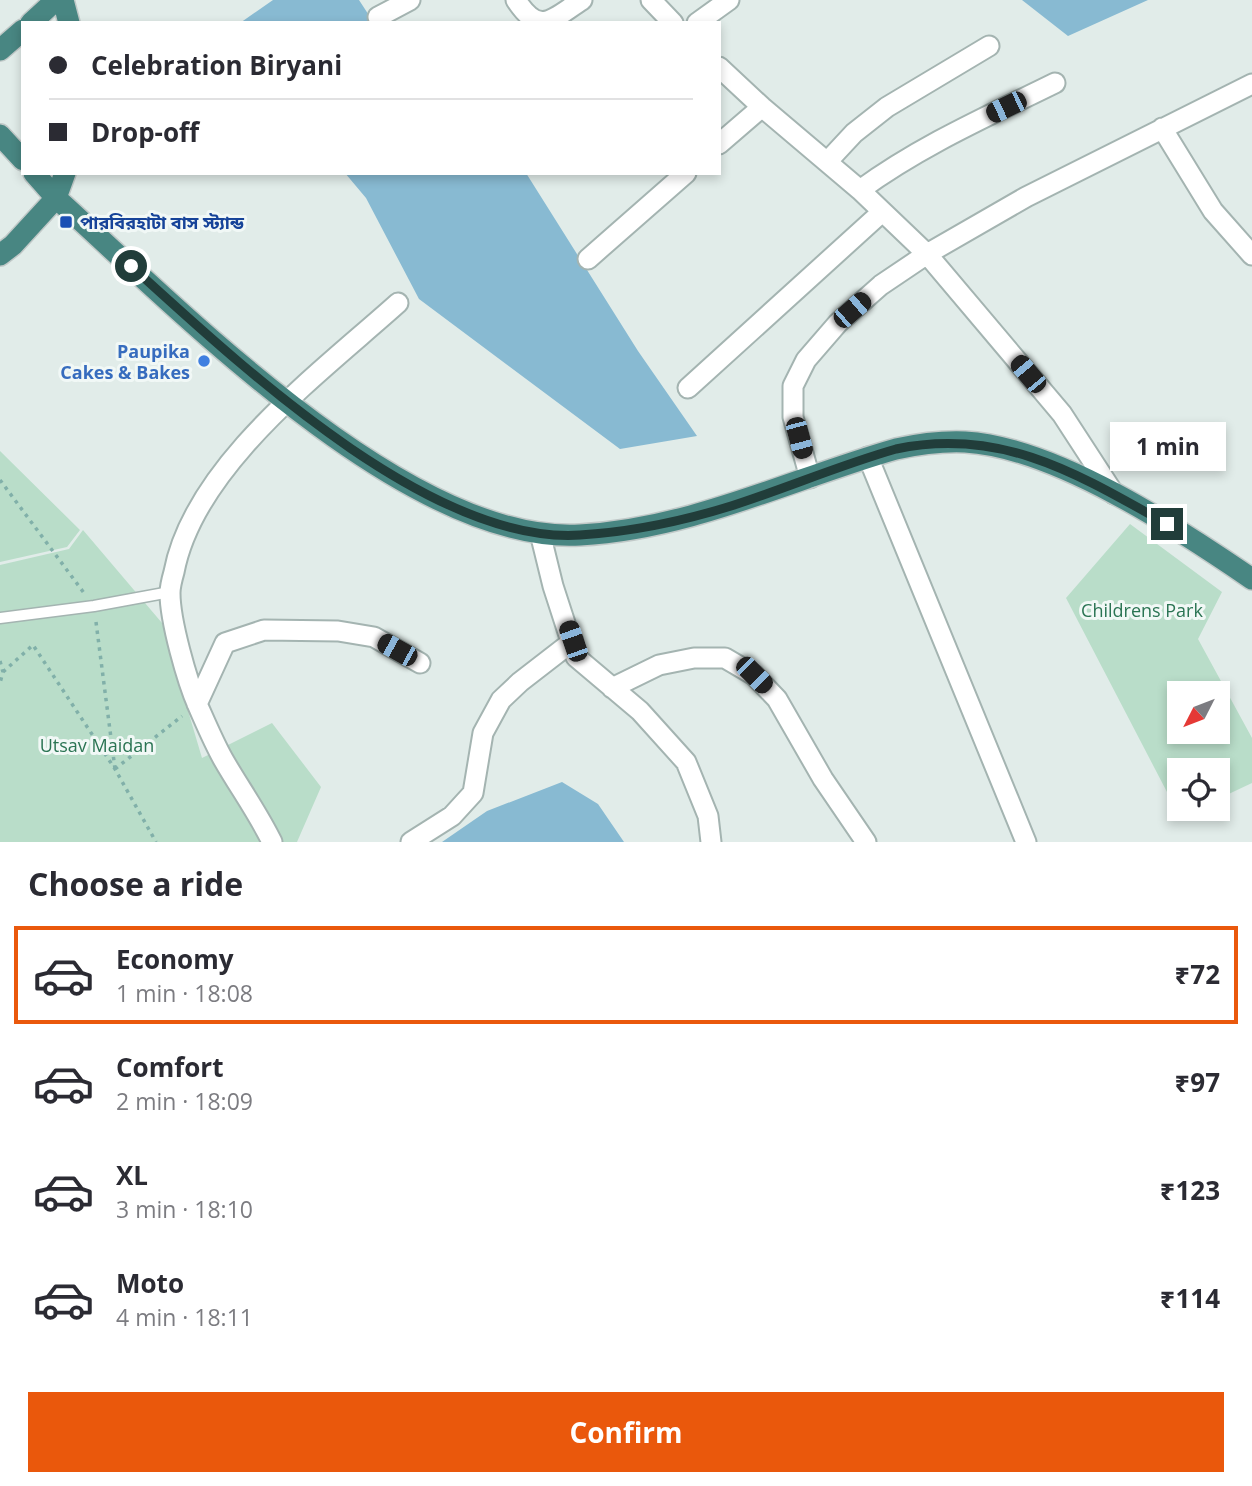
<!DOCTYPE html>
<html lang="en">
<head>
<meta charset="utf-8">
<style>
  :root { --surface:#fff; --page:#f2f2f3; --text:#2b2b33; --muted:#7c7c81; --line:#e1e1e2; --accent:#ea580c }
  body { margin:0; font-family:"Open Sans","Noto Sans Bengali",sans-serif; background:var(--page); color:var(--text); height:100vh; display:flex; flex-direction:column; font-size:26px; white-space:nowrap }
  * { box-sizing:border-box; margin:0 }
  p { font-size:23px; color:var(--muted) }
  .icon { flex:none; width:38px; height:38px; fill:none; stroke:currentColor; stroke-width:2; stroke-linecap:round; stroke-linejoin:round }
  .map { position:relative; height:842px; overflow:hidden }
  .drawer { display:flex; flex-direction:column; background:var(--surface); flex:1 }
  .drawer>* { flex:none }
  .banner { position:absolute; left:21px; top:21px; width:700px; height:154px; border-radius:0px; box-shadow:0 4px 10px #0003; display:grid; align-content:center; height:154px; padding:0 28px; background:var(--surface) }
  .needle { width:46px; rotate:228deg }
  .tools { position:absolute; left:1167px; top:681px; display:grid; gap:14px }
  .tools a { display:grid; place-items:center; width:63px; height:63px; border-radius:0px; background:var(--surface); box-shadow:0 4px 10px #0003; font-size:35px }
  .end { position:absolute; width:32px; height:32px; margin:-16px; border:9px solid #213d3a; background:#fff; box-shadow:0 0 0 4px #fff }
  .from { border-radius:50% }
  .bubble { position:absolute; height:49px; border-radius:0px; background:var(--surface); box-shadow:0 4px 10px #0003; font-size:23px; font-weight:700; line-height:49px; text-align:center }
  .car { position:absolute; width:21px; height:42px; margin:-21px -10px; border-radius:9px; box-shadow:0 0 5px 2px #0007; background:linear-gradient(#222 24%,#8ab4d8 0 40%,#222 0 76%,#8ab4d8 0 86%,#222 0) }
  .banner b { display:flex; align-items:center; gap:24px; height:66px; font-size:26px }
  .banner b+b { border-top:2px solid var(--line) }
  .banner i { width:18px; height:18px; background:var(--text) }
  ul { padding:0; list-style:none }
  li { display:flex; align-items:center; gap:21px; height:98px; margin:0 14px 10px; padding:0 14px; border:4px solid transparent; border-radius:0px }
  li div { flex:1 }
  li b { display:block; font-size:26px }
  li em { font-style:normal; font-weight:700 }
  li.active { border-color:var(--accent) }
  li>.icon { width:63px; height:63px; stroke-width:1.5 }
  h2 { padding:0 28px; font-size:32px; line-height:84px }
  .action { display:flex; gap:14px; margin-top:auto; padding:14px 28px }
  .action a { flex:1; height:80px; border-radius:0px; background:var(--accent); color:#fff; font-size:28px; font-weight:700; line-height:80px; text-align:center }
  .map>svg:first-child { display:block }
  .green { fill:#b9ddc9; fill-rule:evenodd }
  .water { fill:#88bad2 }
  .lines { fill:none; stroke-linecap:round; stroke-linejoin:round }
  .service-casing { stroke:#a4b4b1; stroke-width:13 }
  .minor-casing { stroke:#a4b4b1; stroke-width:23 }
  .trunk-casing { stroke:#c1c9c8; stroke-width:24 }
  .path { stroke:#81b0a9; stroke-width:3.5; stroke-dasharray:3.5 5; stroke-linecap:butt }
  .service { stroke:#fff; stroke-width:10 }
  .minor { stroke:#fff; stroke-width:19 }
  .trunk { stroke:#488682; stroke-width:21 }
  .route { stroke:#213d3a; stroke-width:9 }
  .transit-dot { fill:#1a4fb4; stroke:#f1f8f6; stroke-width:2.5 }
  .shop-dot { fill:#3f7fe0; stroke:#f1f8f6; stroke-width:2.5 }
  .labels { text-anchor:middle; dominant-baseline:central; stroke-width:6; stroke-linejoin:round; paint-order:stroke }
  .transit-label { font-size:18px; font-weight:bold; fill:#164399; stroke:#f1f8f6; text-anchor:start }
  .shop-label { font-size:18px; font-weight:bold; fill:#366cbe; stroke:#f1f8f6; text-anchor:end }
  .park-label { font-size:18px; fill:#2a7453; stroke:#f1f8f6 }
</style>
</head>
<body>
<div class="map">
<svg width="1252" height="842" viewBox="0 0 1252 842">
  <rect width="100%" height="100%" fill="#e1ece9"/>
  <path class="green" d="M0,451l80,79 -13,17 -67,15z
    M1130,524l92,68 -24,47 54,99v45l-34,16v-29h-38v38l18,1 -18,8 -114,-219zM1218,693v39h-38v-39z
    M83,530l79,93 40,135 70,-35 49,64 -24,55h-297v-277l69,-16z"/>
  <path class="water" d="M273,0h86l15,23h-134z
    M1022,0h126l-80,36z
    M345,173h181l112,178 59,85 -77,13 -201,-150 -53,-101z
    M562,782l36,22 26,38h-182l45,-31z"/>
  <g class="lines">
    <g class="service-casing">
      <path id="service" d="M0,618l94,-12 76,-14"/>
    </g>
    <g class="minor-casing">
      <path id="minor" d="M516,0c24,37 36,19 66,0
        M651,0l22,23
        M378,17l32,-17
        M697,23l32,-23
        M719,67l43,40 98,83 67,64 135,160 52,80
        M1162,128l51,83 39,44
        M719,144l43,-37
        M827,162l27,-29 33,-26 102,-61
        M860,190c60,-44 128,-74 195,-107
        M588,259l98,-86
        M688,388l194,-176
        M868,457l158,385
        M810,478l-17,-61v-31l13,-26 32,-37 43,-38 46,-31 99,-57 226,-113
        M540,533l13,53 23,71 64,54 46,51 22,54 3,26
        M612,688l47,-23 35,-7h31l29,17 23,24 46,80 43,63
        M197,704l28,-61 39,-13 74,1 36,6 46,26
        M272,842c-14,-29 -33,-55 -49,-83 -9,-16 -17,-35 -25,-53 -11,-25 -28,-85 -28,-113 0,-7 2,-14 4,-21 20,-106 146,-199 224,-269
        M411,842l41,-26 21,-23 10,-60 18,-33 19,-18 53,-41"/>
    </g>
    <g class="trunk-casing">
      <path id="trunk" d="M63,0l6,23
        M31,23l25,-23
        M0,50l23,-20
        M0,135l23,25
        M34,173l22,25c121,109 352,347 524,337 111,-6 211,-56 316,-86 23,-5 46,-8 69,-7 90,5 214,87 287,137
        M0,255l13,-10 43,-47 9,-25"/>
    </g>
    <path class="path" d="M0,480l84,113
      M96,622l19,147
      M0,661l3,11 -3,11
      M3,672l30,-27 82,124 41,73
      M115,769l67,-53"/>
    <use href="#service" class="service"/>
    <use href="#minor" class="minor"/>
    <use href="#trunk" class="trunk"/>
  </g>
  <g class="lines">
    <path class="route" d="M131,266c106,96 299,279 449,269 50,-3 103,-14 151,-29 56,-18 109,-41 165,-57 106,-22 182,25 271,75"/>
  </g>
  <rect class="transit-dot" x="59" y="215" width="14" height="14" rx="3.5"/>
  <circle class="shop-dot" cx="204" cy="361" r="7"/>
  <g class="labels">
    <g class="transit-label">
      <text x="80" y="222">পারবিরহাটা বাস স্ট্যান্ড</text>
    </g>
    <g class="shop-label">
      <text x="190" y="351">Paupika<tspan x="190" dy="21">Cakes &amp; Bakes</tspan></text>
    </g>
    <g class="park-label">
      <text x="1142" y="610">Childrens Park</text>
      <text x="97" y="745">Utsav Maidan</text>
    </g>
  </g>
</svg>
<div class="tools">
<a><svg class="needle" viewBox="-14 -14 28 28"><path d="M0-13l5 13h-10z" fill="#e53935"/><path d="M0 13l5-13h-10z" fill="#7c7c81"/></svg></a>
<a><svg class="icon" aria-label="locate" viewBox="0 0 24 24"><circle cx="12" cy="12" r="6"/><path d="M12 2v4M12 18v4M2 12h4M18 12h4"/></svg></a>
</div>
<i class="end from" style="left:131px;top:266px"></i>
<i class="end" style="left:1167px;top:524px"></i>
<div class="bubble" style="left:1110px;top:422px;width:116px">1 min</div>
<i class="car" style="left:1006px;top:107px;rotate:244deg"></i>
<i class="car" style="left:852px;top:310px;rotate:49deg"></i>
<i class="car" style="left:1028px;top:374px;rotate:320deg"></i>
<i class="car" style="left:799px;top:438px;rotate:165deg"></i>
<i class="car" style="left:573px;top:641px;rotate:341deg"></i>
<i class="car" style="left:397px;top:650px;rotate:299deg"></i>
<i class="car" style="left:754px;top:675px;rotate:135deg"></i>
<div class="banner">
<b><i class="from"></i>Celebration Biryani</b>
<b><i></i>Drop-off</b>
</div>
</div>
<section class="drawer">
<h2>Choose a ride</h2>
<ul>
<li class="active"><svg class="icon" aria-label="car" viewBox="0 0 24 24"><path d="M5 17H2v-5l4-1 3-4h7l3 4 3 1v5h-3M9 17h6M6 11h13"/><circle cx="7" cy="17" r="2"/><circle cx="17" cy="17" r="2"/></svg><div><b>Economy</b><p>1 min · 18:08</p></div><em>₹72</em></li>
<li><svg class="icon" aria-label="car" viewBox="0 0 24 24"><path d="M5 17H2v-5l4-1 3-4h7l3 4 3 1v5h-3M9 17h6M6 11h13"/><circle cx="7" cy="17" r="2"/><circle cx="17" cy="17" r="2"/></svg><div><b>Comfort</b><p>2 min · 18:09</p></div><em>₹97</em></li>
<li><svg class="icon" aria-label="car" viewBox="0 0 24 24"><path d="M5 17H2v-5l4-1 3-4h7l3 4 3 1v5h-3M9 17h6M6 11h13"/><circle cx="7" cy="17" r="2"/><circle cx="17" cy="17" r="2"/></svg><div><b>XL</b><p>3 min · 18:10</p></div><em>₹123</em></li>
<li><svg class="icon" aria-label="car" viewBox="0 0 24 24"><path d="M5 17H2v-5l4-1 3-4h7l3 4 3 1v5h-3M9 17h6M6 11h13"/><circle cx="7" cy="17" r="2"/><circle cx="17" cy="17" r="2"/></svg><div><b>Moto</b><p>4 min · 18:11</p></div><em>₹114</em></li>
</ul>
<div class="action"><a>Confirm</a></div>
</section>
</body>
</html>
